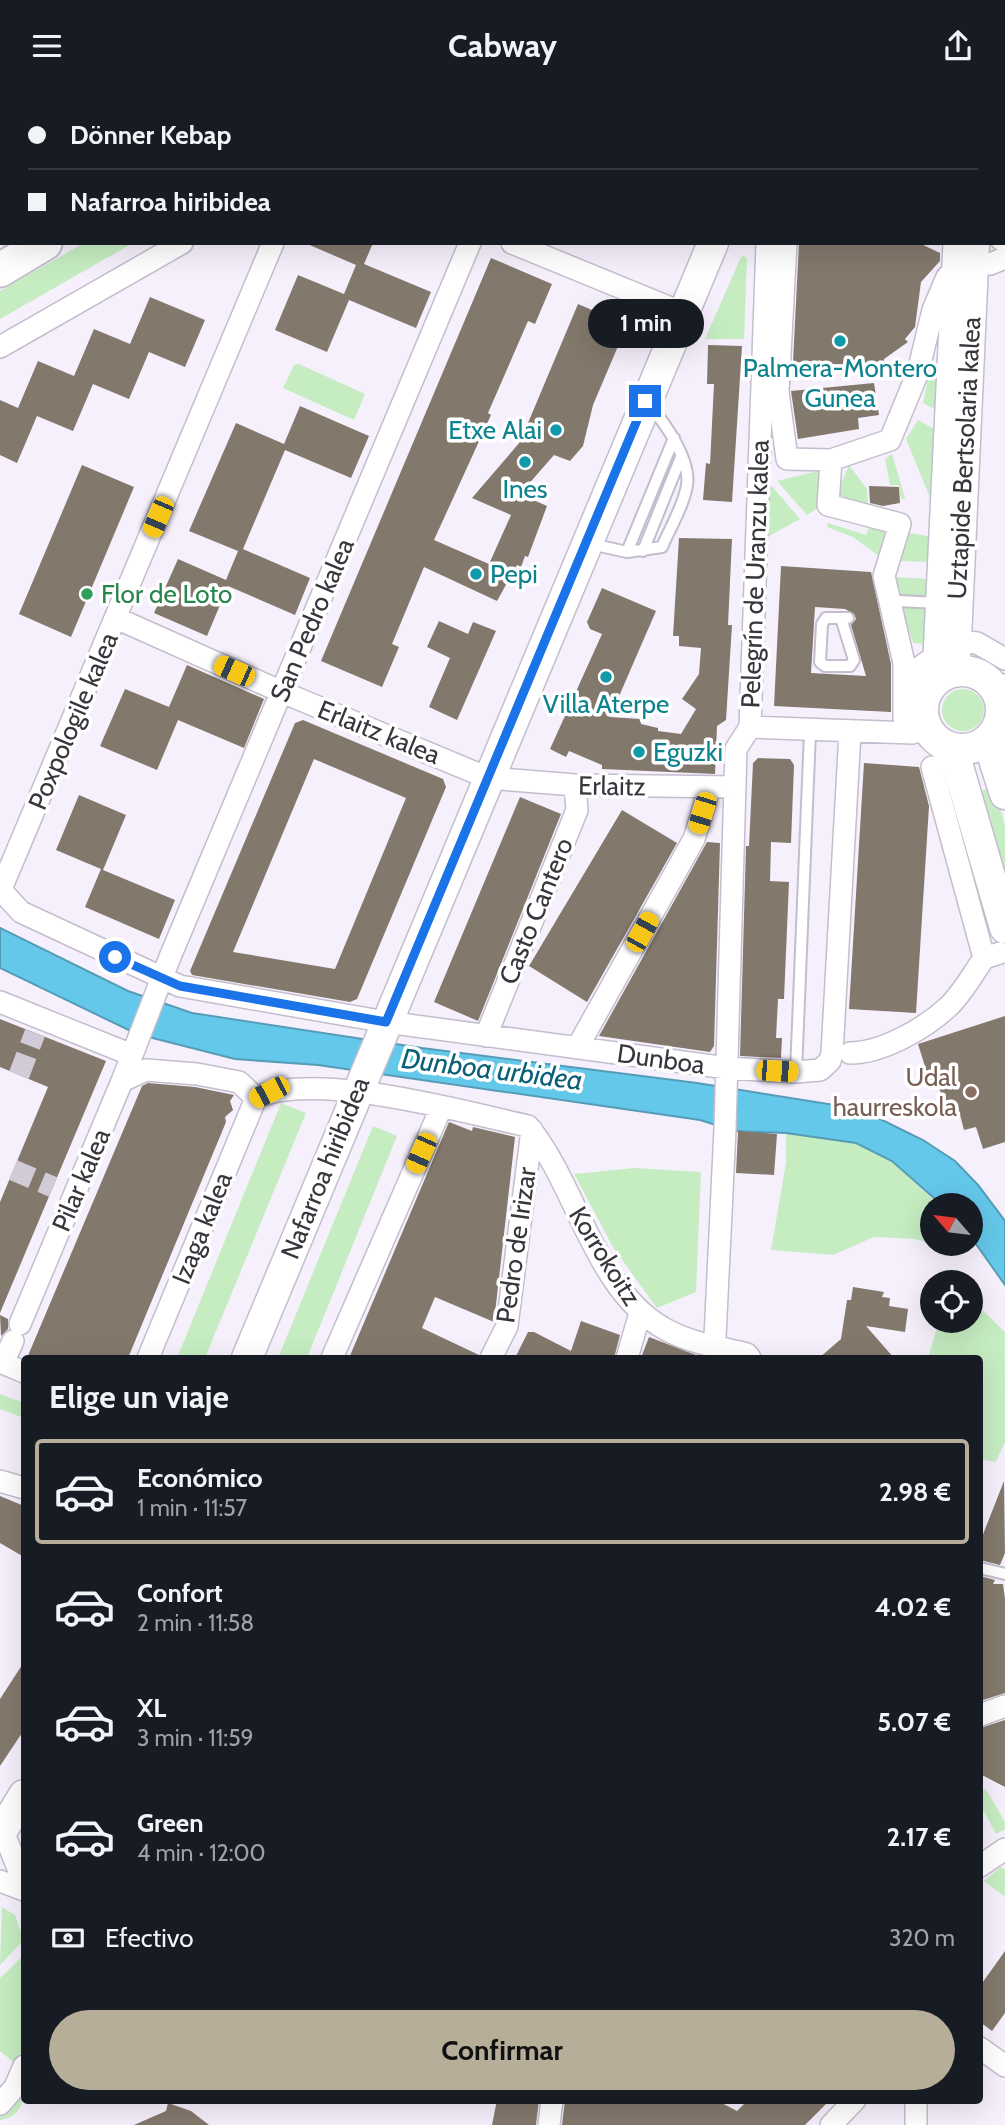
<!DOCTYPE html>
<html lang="es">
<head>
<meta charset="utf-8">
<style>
  :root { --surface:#171b24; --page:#242831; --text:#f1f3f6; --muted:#9ea1a6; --line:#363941; --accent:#b7ae9a }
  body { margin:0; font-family:Cabin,sans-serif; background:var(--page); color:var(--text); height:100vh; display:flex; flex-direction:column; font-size:26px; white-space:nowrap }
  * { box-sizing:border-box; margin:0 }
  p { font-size:23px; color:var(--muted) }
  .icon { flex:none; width:38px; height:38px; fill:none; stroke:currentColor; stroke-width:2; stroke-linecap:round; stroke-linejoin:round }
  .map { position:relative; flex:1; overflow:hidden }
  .panel { position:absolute; left:21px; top:1264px; width:962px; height:749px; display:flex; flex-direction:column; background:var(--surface); border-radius:7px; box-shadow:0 7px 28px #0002 }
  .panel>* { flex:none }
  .hud { position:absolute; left:0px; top:0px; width:1006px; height:154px; box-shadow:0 7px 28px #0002; display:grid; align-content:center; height:154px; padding:0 28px; background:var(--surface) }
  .needle { width:46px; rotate:298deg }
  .tools { position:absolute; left:920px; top:1102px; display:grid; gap:14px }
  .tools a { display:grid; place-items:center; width:63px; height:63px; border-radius:50%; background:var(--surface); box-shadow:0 7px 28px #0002; font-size:35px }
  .end { position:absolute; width:32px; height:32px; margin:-16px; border:9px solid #1a73e8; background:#fff; box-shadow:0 0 0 4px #fff }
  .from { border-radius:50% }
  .bubble { position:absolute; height:49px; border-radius:24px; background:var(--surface); box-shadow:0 7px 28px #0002; font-size:23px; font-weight:700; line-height:49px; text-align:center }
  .car { position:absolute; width:21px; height:42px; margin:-21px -10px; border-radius:9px; box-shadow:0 0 5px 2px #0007; background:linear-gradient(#f5c518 24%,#345 0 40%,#f5c518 0 76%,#345 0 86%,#f5c518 0) }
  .hud b { display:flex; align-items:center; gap:24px; height:66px; font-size:26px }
  .hud b+b { border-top:2px solid var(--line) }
  .hud i { width:18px; height:18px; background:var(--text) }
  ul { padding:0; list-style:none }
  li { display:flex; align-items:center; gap:21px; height:105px; margin:0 14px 10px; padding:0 14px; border:4px solid transparent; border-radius:7px }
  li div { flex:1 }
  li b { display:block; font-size:26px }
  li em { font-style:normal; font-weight:700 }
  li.current { border-color:var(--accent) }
  li>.icon { width:63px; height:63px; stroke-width:1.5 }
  h2 { padding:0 28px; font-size:32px; line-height:84px }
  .pay { display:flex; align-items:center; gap:18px; height:77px; padding:0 28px; font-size:26px }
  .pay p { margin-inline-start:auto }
  .button { display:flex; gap:14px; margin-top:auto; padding:14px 28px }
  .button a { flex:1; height:80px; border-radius:42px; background:var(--accent); color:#111; font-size:28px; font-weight:700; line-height:80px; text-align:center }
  header { display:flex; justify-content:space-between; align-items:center; height:91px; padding:0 28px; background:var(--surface); font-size:32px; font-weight:700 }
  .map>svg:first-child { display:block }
  .green { fill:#c6edc2 }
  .water { fill:#64c8ea; stroke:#579cb6; stroke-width:2 }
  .building { fill:#83786c; fill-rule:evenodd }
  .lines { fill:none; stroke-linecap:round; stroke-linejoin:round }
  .street-tunnel { stroke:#d0cbd6; stroke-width:21; stroke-dasharray:21 10; stroke-linecap:butt }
  .lane-casing { stroke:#c4bdcd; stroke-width:14 }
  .street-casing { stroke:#c4bdcd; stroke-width:24 }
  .secondary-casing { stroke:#c4bdcd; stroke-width:33 }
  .primary-casing { stroke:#c4bdcd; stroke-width:37 }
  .lane { stroke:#fff; stroke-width:10 }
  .street { stroke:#fff; stroke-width:21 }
  .secondary { stroke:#fff; stroke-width:30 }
  .primary { stroke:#fff; stroke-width:33 }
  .route { stroke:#1a73e8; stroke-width:9 }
  .culture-dot { fill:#0f9aa8; stroke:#fff; stroke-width:2.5 }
  .leisure-dot { fill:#2e9e5b; stroke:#fff; stroke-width:2.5 }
  .education-dot { fill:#8d6e63; stroke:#fff; stroke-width:2.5 }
  .labels { text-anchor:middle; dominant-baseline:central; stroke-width:7; stroke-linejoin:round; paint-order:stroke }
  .culture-label { font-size:26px; fill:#0d838f; stroke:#fff }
  .street-label { font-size:26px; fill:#38353c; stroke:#fff }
  .leisure-label { font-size:26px; fill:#27864d; stroke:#fff; text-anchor:start }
  .education-label { font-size:26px; fill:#785e54; stroke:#fff; text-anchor:end }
  .water-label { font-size:28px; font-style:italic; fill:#095f76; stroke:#fff }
</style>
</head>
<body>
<header><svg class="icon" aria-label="menu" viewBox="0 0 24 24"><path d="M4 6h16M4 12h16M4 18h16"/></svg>Cabway<svg class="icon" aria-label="share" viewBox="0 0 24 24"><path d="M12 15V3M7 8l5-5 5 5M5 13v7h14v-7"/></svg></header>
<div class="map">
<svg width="1005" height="2034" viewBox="0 0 1005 2034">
  <rect width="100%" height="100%" fill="#f6f0fd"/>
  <path class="green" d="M0,0h252l-250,2 -2,140z
    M84,152h49l-133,76v-28z
    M744,165l3,3 -3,80h-39l36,-82z
    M299,273l66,30 -11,26 -71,-32 11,-23z
    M928,287l12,4 -2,29 -15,-8z
    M918,329l20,11 -3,67 -4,2 -25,-61z
    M892,363l13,44 -4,1 -2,-14h-9l-5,-26z
    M849,374l18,24 1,19 -33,-9z
    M822,379l-3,37 -12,8 -30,-34z
    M770,393l30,35 -38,21 1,-54z
    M828,432l38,12 5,-12 22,6 -10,30 -30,-22 -26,-10z
    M904,441l29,5v25l-40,-1z
    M893,486l38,2 -2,18 -32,-2z
    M901,516l29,2 -2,35 -15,-1z
    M942 619a21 21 0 1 1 42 0a21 21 0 1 1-42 0Z
    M994,696l11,38v61l-28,-94z
    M281,1012l25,10 -101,245h-28z
    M373,1035l24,10 -90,222h-29z
    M786,1042l70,10 36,18 48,45h-7v38l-18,-5 -41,-2 -41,18 -62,-5 15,-87z
    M635,1077l66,4 -5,120 -39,16 -43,-59 -40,-75z
    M971,1208l34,33v110l-9,20 -16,-3v-101h-52l11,-37h32z
    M0,1303l24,9v15l-24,-9z
    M986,1698l19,33v7l-9,5 -16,-30v-12z
    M1001,1776l4,3v27l-21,-16z
    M2,1816l13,8 9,25 -24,25z
    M24,1864v88l-7,22 -17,-14v-73z
    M24,1994c0,19 -4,32 -24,35v-8z"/>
  <path class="water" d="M0,837l128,63 64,22 230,35 275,35 150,24 25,8 51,25 32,21 23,24 27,36v64l-34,-48v-31h-28l-51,-45 -36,-18 -70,-10 -51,-2 -35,-11 -382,-55 -83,-6 -98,-25 -137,-66z"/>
  <path class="building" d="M305,152h68l-9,21 67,28 -15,36 -67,-28 -22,52 -52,-22 23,-55 46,19 12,-29z
    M799,152h120l21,10v8l-19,21 -6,45 -10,12 3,3 -24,17v8l-91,-5z
    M491,167l61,26 -17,40 -7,-3 -40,92 3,2 -57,125 55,24 22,-49 -39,-17 48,-56 58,-138 49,21 -34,80 -10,41 -13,15 -16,-6 -34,39 27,12 -19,51 -3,-1 -4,11 -4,-2 -20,36 -73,-34 -32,77 7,3 -17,40 -61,-26z
    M150,206l55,23 -20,47 -36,-15 -20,47 -36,-15 -20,47 -36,-15 -20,47 -17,-8v-55l18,8 20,-47 36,15 20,-47 36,15z
    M708,254l34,1 -10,156 -29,-2 3,-37 4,1 4,-80h-7z
    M874,292l5,32 -21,3 1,11 -61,10 -7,-48z
    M300,315l69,30 -18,42 -66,-28 -42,99 67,29 -15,37 -67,-29 -21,50 -53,-23 24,-54 48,21 12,-29 -49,-20 47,-108 48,21z
    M82,374l52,22 -63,150 -52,-23z
    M869,395l30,1 1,16 -17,3 -13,-3z
    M679,447l53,1 -4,86h4l-6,95 -9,6 -2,48 -113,-5v-4l-33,-14 -3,6 -16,-8 52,-115 -12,-5 -3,-7 15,-34 54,23 -46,106 30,2 1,5 17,4v3l23,3 15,-25 -14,-10 17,-25 2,-26 -22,-2v-10h-6z
    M781,475l90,6 20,92v48l-117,-6zM815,516l30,2 9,5 2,5 -5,6 15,51 -55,-3z
    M439,530l29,13 5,-12 23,9 -39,89 -28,-13 21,-49 -23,-11z
    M187,574l77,34 -20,49 -66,-28 -21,50 -57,-24 25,-57 44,18z
    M303,629l140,59 3,8 -89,212 -7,3 -158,-27 -2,-4 105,-248zM314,668l92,39 -71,171 -102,-17z
    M758,667l32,1 4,6 -3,78 -20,-1 -1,39 19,1 -5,117h-6l-2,39h6l-1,20 -41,-2 6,-210h3l4,-83z
    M864,672l55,4 10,39 -13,207 -67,-4z
    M79,704l47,20 -23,55 72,30 -16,39 -74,-32 16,-38 -45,-19z
    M520,706l41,17 -83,207 -44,-19z
    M622,719l55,33 -90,159 -58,-36z
    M707,751l13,1 -6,203 -4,6 -111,-16z
    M1005,925v126l-22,7 -7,-22 -12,3 -6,-23 -12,4 -7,-24 -7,2 -14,-45z
    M0,928l106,42 -106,252v-111l48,-115 -48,-20z
    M148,992l47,4 39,8 -4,6 3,9 -8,7 1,5 -98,236h-101l115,-272z
    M449,1031l23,9 1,-4 42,10 -21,185 -59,-25 -13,31 57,27 -1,3h-129z
    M738,1040l39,3 -3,41 -38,-2z
    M853,1196l31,5 -2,5 8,1 -1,8 19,3 -3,23 -39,-6 28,32h-75l22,-19 6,-39h4z
    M0,1224l8,4v10l-7,7z
    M581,1230l39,14 -6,23h-99l13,-26h6l37,19z
    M649,1246l52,20v1h-60z
    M1004,1390l1,72 -5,12 -20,-5v-18z
    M0,1405l24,10v51l-24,-14z
    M980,1485l15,4 -2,4h10l2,15v94l-25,8z
    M24,1571v68l-24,36v-67z
    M1005,1629v67l-25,-13v-46z
    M1005,1860v62l-13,18 -12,-9v-36z
    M497,2009h42l-3,25h-44z
    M565,2009h151l21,11 11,-11h82l-25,25h-243z
    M168,2012l23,8 18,14h-75l32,-14z"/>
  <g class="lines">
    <path class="street-tunnel" d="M19,984l16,-42
      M13,1079l40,17"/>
    <g class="lane-casing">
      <path id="lane" d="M591,453l36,8 35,-5c8,-19 22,-42 25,-62 4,-25 -22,-62 -37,-79
        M643,460l38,-94
        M627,461l47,-114
        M888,513l11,-3 38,2
        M841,527l13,42 -4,6h-25l-5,-4 2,-38 4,-6h22
        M796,981l14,-340
        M980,1477l25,6"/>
    </g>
    <g class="street-casing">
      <path id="street" d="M844,0l1,2
        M1004,16l1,-1
        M1004,96h1
        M512,152l171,70
        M786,152l-8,149 9,67 44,1 -3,45 72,19 -16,52 20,87v55
        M962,172l28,1 15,-6
        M0,256l182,-104
        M831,369l59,-20 28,-68 15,-62 14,-33
        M116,527l166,74 206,86 87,7 160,2
        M945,549l32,3 28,16
        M991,593l14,1
        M905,599l7,-17 22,-16 20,-414
        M750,636l162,6 14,-6
        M932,676l52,191 16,-5
        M0,798l21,23 159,74 206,36 341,46 69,4 24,-2 10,-9 2,-8 18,-321
        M1,798l272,-646
        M0,911l132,53
        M486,945l91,-226 -2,-25
        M577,957l117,-209 16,-52
        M850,962c32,0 74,-24 98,-46 14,-13 25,-33 36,-49
        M122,990l24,-11 51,4 42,8 17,16
        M256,1007c57,-28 208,14 272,28 49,59 66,164 137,203 25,14 54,18 82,25l3,4
        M20,1233l102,-243 48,-124 300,-714
        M148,1267l108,-260
        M332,1267l109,-250
        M491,1267l16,-32 25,-196
        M627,1267l13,-45
        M714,1267l11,-229 11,-380 14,-22 17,-484
        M0,1271l24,10
        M3,1272l10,-22
        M0,1390l24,7
        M980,1624l25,-9
        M0,1733l24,59
        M980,1775l25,-17
        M0,1790l24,9
        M980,1957l25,18
        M916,2009v25
        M0,2013l15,-17 9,-21
        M549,2034l3,-25
        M831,2034l24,-25"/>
    </g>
    <g class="secondary-casing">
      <path id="secondary" d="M647,0l4,2
        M806,0l1,2
        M712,2l1,-2
        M1004,121h1
        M1004,145h1
        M923 619a39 39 0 1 1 78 0a39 39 0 1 1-78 0Z
        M950,582l5,-12 19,-418
        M991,646v13l14,44
        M945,655l12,17 48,165
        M247,1267l466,-1115
        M0,1743l24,-39"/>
    </g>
    <g class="primary-casing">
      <path id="primary" d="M289,2l2,-2
        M328,2l7,-2
        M0,179l45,-27"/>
    </g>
    <use href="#lane" class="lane"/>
    <use href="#street" class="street"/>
    <use href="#secondary" class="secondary"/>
    <use href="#primary" class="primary"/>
  </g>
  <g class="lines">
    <path class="route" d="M115,866l65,29 206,36 259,-621"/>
  </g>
  <g class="culture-dot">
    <circle cx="840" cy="250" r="7"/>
    <circle cx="556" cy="339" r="7"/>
    <circle cx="525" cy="371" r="7"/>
    <circle cx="476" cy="483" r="7"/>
    <circle cx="606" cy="586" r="7"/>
    <circle cx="639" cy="661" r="7"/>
  </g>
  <circle class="leisure-dot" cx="87" cy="503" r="7"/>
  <circle class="education-dot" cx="971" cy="1001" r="7"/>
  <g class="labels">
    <g class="culture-label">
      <text x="840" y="277">Palmera-Montero<tspan x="840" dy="30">Gunea</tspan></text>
      <text x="542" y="339" text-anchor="end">Etxe Alai</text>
      <text x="525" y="398">Ines</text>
      <text x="490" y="483" text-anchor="start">Pepi</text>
      <text x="606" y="613">Villa Aterpe</text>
      <text x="653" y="661" text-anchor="start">Eguzki</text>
    </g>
    <g class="street-label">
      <text transform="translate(964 367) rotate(-87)">Uztapide Bertsolaria kalea</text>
      <text transform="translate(755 483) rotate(-88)">Pelegrín de Uranzu kalea</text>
      <text transform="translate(312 529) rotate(-67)">San Pedro kalea</text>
      <text transform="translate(73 630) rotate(-67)">Poxpologile kalea</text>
      <text transform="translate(379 641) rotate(22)">Erlaitz kalea</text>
      <text transform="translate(612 695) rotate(1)">Erlaitz</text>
      <text transform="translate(536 820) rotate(-68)">Casto Cantero</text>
      <text transform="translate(661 968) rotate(8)">Dunboa</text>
      <text transform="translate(325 1077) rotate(-68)">Nafarroa hiribidea</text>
      <text transform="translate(81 1089) rotate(-67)">Pilar kalea</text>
      <text transform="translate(202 1137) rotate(-68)">Izaga kalea</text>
      <text transform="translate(516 1154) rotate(-82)">Pedro de Irizar</text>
      <text transform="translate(605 1165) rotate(58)">Korrokoitz</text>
    </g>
    <g class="leisure-label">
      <text x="101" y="503">Flor de Loto</text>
    </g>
    <g class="education-label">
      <text x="957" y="986">Udal<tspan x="957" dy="30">haurreskola</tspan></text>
    </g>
    <g class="water-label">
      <text transform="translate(492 978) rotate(7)">Dunboa urbidea</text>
    </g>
  </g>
</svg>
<div class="tools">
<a><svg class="needle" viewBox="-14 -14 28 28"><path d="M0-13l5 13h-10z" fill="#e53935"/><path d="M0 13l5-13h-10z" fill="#9ea1a6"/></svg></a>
<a><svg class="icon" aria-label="locate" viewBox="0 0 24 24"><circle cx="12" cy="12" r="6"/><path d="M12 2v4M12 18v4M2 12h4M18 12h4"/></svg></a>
</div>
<i class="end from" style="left:115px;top:866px"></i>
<i class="end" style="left:645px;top:310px"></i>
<div class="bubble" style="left:588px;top:208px;width:116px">1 min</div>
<i class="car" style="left:158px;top:426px;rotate:203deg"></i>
<i class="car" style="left:234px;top:580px;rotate:294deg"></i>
<i class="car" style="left:702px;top:722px;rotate:197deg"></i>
<i class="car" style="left:642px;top:841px;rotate:29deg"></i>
<i class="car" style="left:777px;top:980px;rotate:93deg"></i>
<i class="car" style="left:269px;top:1001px;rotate:243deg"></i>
<i class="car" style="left:421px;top:1062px;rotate:204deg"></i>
<div class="hud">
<b><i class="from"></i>Dönner Kebap</b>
<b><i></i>Nafarroa hiribidea</b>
</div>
<section class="panel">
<h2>Elige un viaje</h2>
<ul>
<li class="current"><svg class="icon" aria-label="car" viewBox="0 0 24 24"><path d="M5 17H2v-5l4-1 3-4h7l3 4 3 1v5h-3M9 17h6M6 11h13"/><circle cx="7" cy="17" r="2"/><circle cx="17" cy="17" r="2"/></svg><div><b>Económico</b><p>1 min · 11:57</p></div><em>2.98 €</em></li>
<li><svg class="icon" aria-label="car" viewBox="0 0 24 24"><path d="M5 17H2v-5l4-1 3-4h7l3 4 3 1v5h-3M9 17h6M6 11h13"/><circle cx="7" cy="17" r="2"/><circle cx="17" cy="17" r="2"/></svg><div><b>Confort</b><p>2 min · 11:58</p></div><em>4.02 €</em></li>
<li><svg class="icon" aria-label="car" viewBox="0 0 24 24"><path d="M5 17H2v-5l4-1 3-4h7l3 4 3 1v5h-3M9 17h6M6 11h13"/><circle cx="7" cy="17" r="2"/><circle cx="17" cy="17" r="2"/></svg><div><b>XL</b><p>3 min · 11:59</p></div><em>5.07 €</em></li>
<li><svg class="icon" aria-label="car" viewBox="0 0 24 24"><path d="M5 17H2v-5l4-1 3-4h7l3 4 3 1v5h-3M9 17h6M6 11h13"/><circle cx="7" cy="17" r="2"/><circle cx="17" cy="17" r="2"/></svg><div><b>Green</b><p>4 min · 12:00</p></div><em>2.17 €</em></li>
</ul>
<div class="pay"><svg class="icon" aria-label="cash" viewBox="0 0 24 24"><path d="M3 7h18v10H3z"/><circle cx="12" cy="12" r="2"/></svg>Efectivo<p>320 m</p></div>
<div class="button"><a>Confirmar</a></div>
</section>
</div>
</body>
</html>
